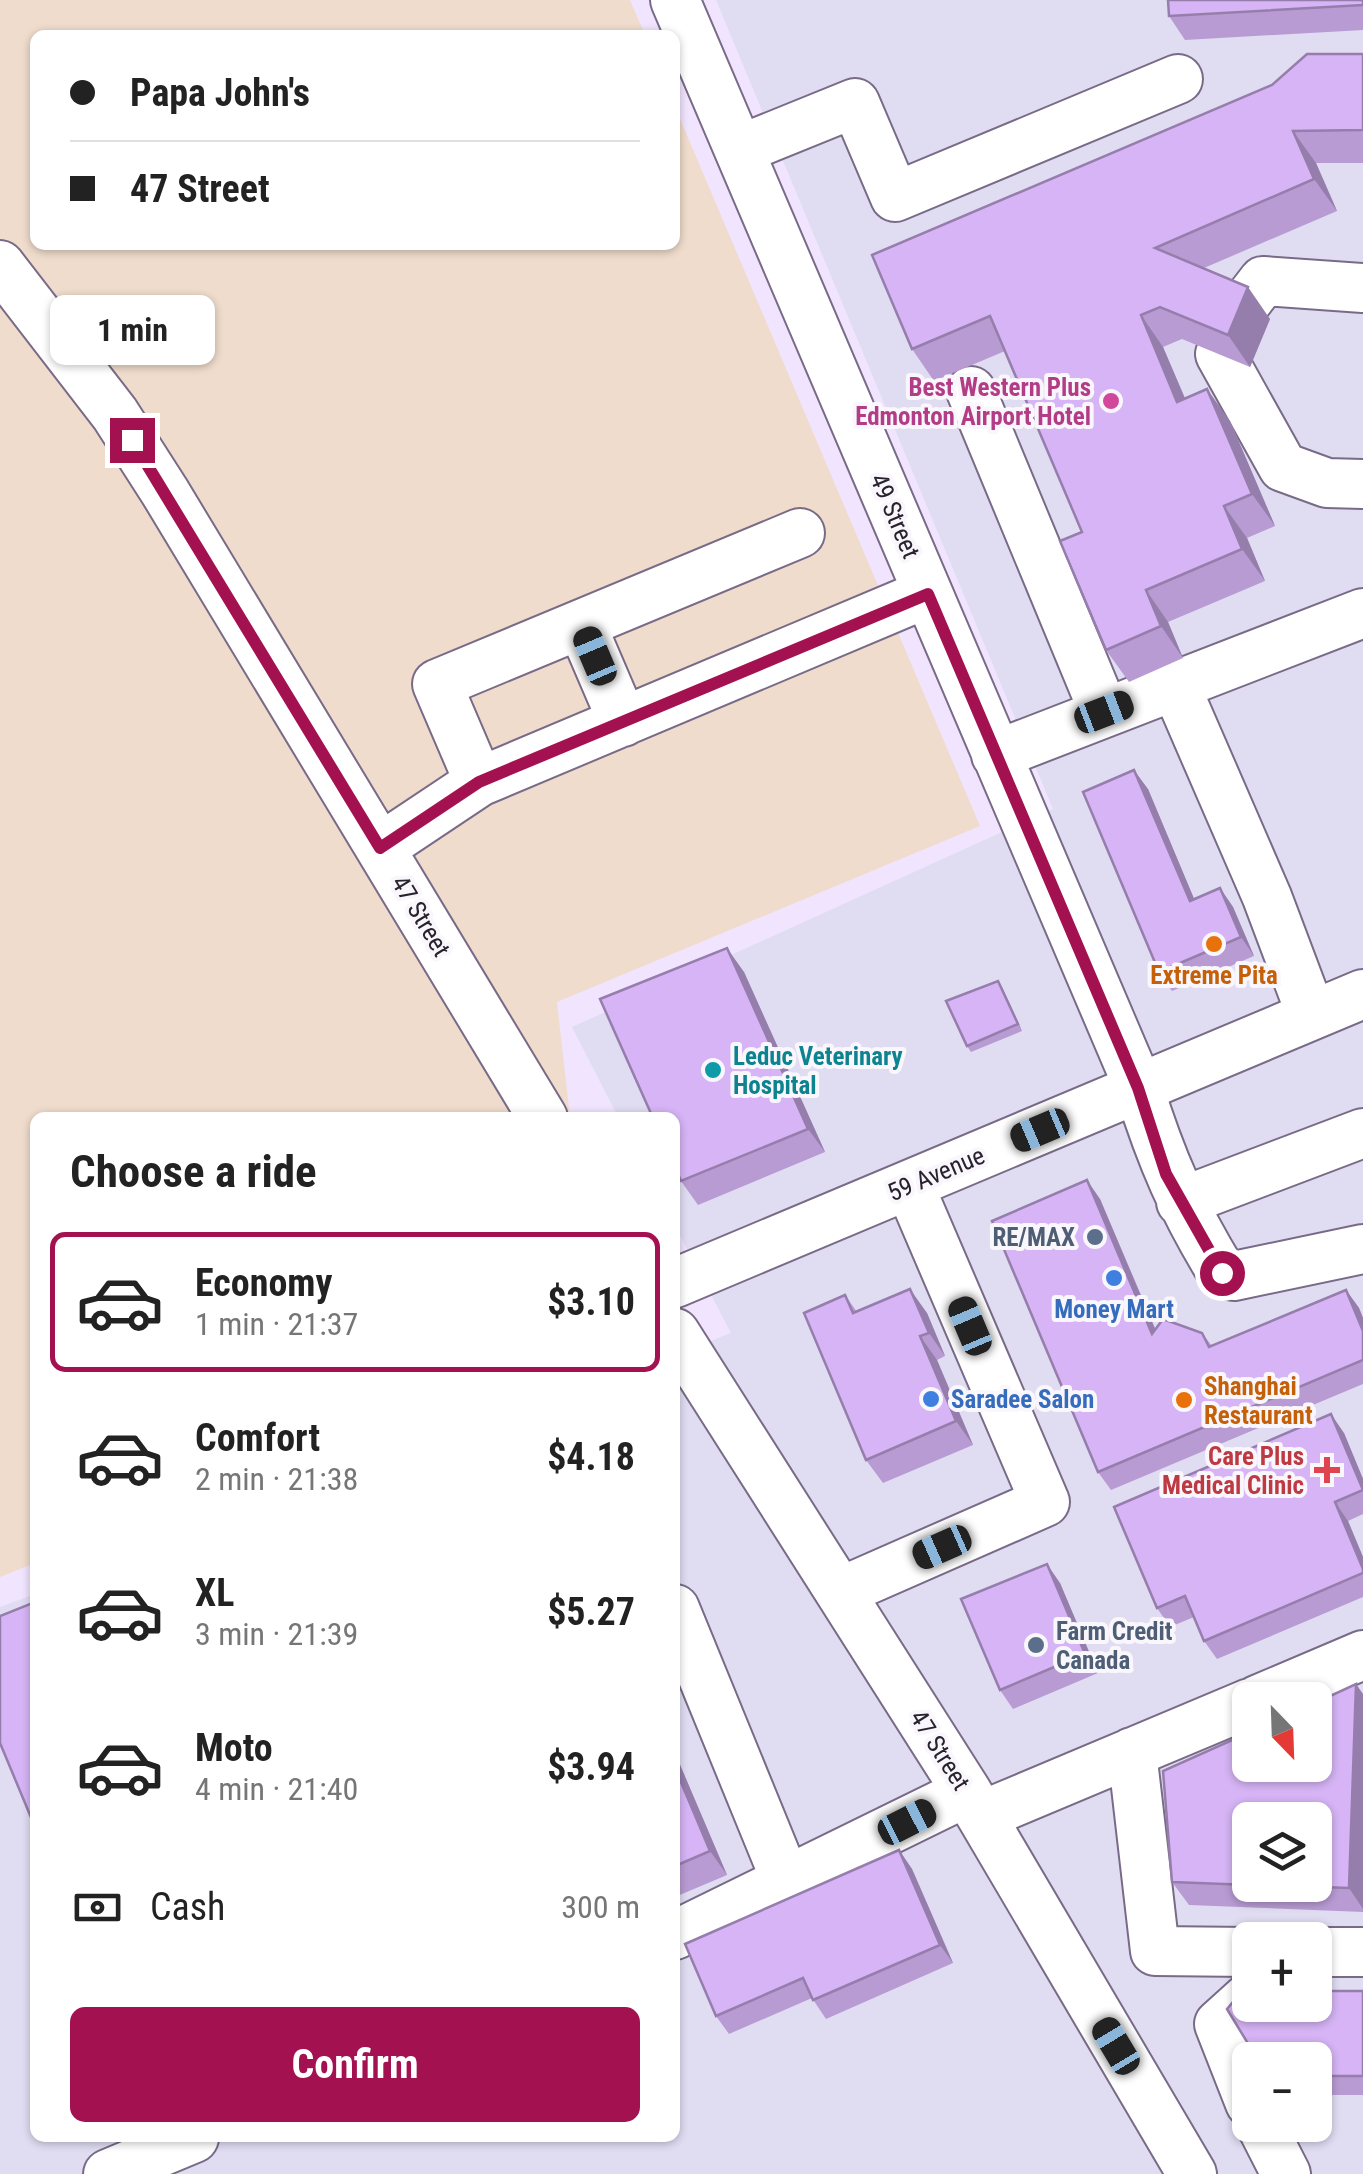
<!DOCTYPE html>
<html lang="en">
<head>
<meta charset="utf-8">
<style>
  :root { --surface:#fff; --page:#f2f2f2; --text:#222; --muted:#767676; --line:#e0e0e0; --accent:#a41151 }
  body { margin:0; font-family:"Roboto Condensed",sans-serif; background:var(--page); color:var(--text); height:100vh; display:flex; flex-direction:column; font-size:38px; white-space:nowrap }
  * { box-sizing:border-box; margin:0 }
  p { font-size:32px; color:var(--muted) }
  .icon { flex:none; width:55px; height:55px; fill:none; stroke:currentColor; stroke-width:2; stroke-linecap:round; stroke-linejoin:round }
  .map { position:relative; flex:1; overflow:hidden }
  .details { position:absolute; left:30px; top:1112px; width:650px; height:1030px; display:flex; flex-direction:column; background:var(--surface); border-radius:15px; box-shadow:0 2px 8px #0004 }
  .details>* { flex:none }
  .hud { position:absolute; left:30px; top:30px; width:650px; height:220px; border-radius:15px; box-shadow:0 2px 8px #0004; display:grid; align-content:center; height:220px; padding:0 40px; background:var(--surface) }
  .needle { width:65px; rotate:157deg }
  .buttons { position:absolute; left:1232px; top:1682px; display:grid; gap:20px }
  .buttons a { display:grid; place-items:center; width:100px; height:100px; border-radius:15px; background:var(--surface); box-shadow:0 2px 8px #0004; font-size:50px }
  .end { position:absolute; width:45px; height:45px; margin:-22px; border:12px solid #a41151; background:#fff; box-shadow:0 0 0 5px #fff }
  .from { border-radius:50% }
  .bubble { position:absolute; height:70px; border-radius:15px; background:var(--surface); box-shadow:0 2px 8px #0004; font-size:32px; font-weight:700; line-height:70px; text-align:center }
  .car { position:absolute; width:30px; height:60px; margin:-30px -15px; border-radius:12px; box-shadow:0 0 8px 2px #0007; background:linear-gradient(#222 24%,#8ab4d8 0 40%,#222 0 76%,#8ab4d8 0 86%,#222 0) }
  .hud b { display:flex; align-items:center; gap:35px; height:95px; font-size:38px }
  .hud b+b { border-top:2px solid var(--line) }
  .hud i { width:25px; height:25px; background:var(--text) }
  ul { padding:0; list-style:none }
  li { display:flex; align-items:center; gap:30px; height:140px; margin:0 20px 15px; padding:0 20px; border:5px solid transparent; border-radius:15px }
  li div { flex:1 }
  li b { display:block; font-size:38px }
  li em { font-style:normal; font-weight:700 }
  li.current { border-color:var(--accent) }
  li>.icon { width:90px; height:90px; stroke-width:1.5 }
  h2 { padding:0 40px; font-size:45px; line-height:120px }
  .pay { display:flex; align-items:center; gap:25px; height:110px; padding:0 40px; font-size:38px }
  .pay p { margin-inline-start:auto }
  .action { display:flex; gap:20px; margin-top:auto; padding:20px 40px }
  .action a { flex:1; height:115px; border-radius:15px; background:var(--accent); color:#fff; font-size:40px; font-weight:700; line-height:115px; text-align:center }
  .map>svg:first-child { display:block }
  .commercial { fill:#e0ddf3; fill-rule:evenodd }
  .industrial { fill:#efdccc }
  .lines { fill:none; stroke-linecap:round; stroke-linejoin:round }
  .minor-casing { stroke:#796b87; stroke-width:52 }
  .minor { stroke:#fff; stroke-width:48 }
  .wall { fill:#b89bd3 }
  .shaded-wall { fill:#967eac }
  .building { fill:#d6b4f5; stroke:#967eac; stroke-width:2.5 }
  .route { stroke:#a41151; stroke-width:12 }
  .hotel-dot { fill:#d1479c; stroke:#f9f6fc; stroke-width:4 }
  .food-dot { fill:#e8710a; stroke:#f9f6fc; stroke-width:4 }
  .culture-dot { fill:#0f9aa8; stroke:#f9f6fc; stroke-width:4 }
  .service-dot { fill:#5c6f8a; stroke:#f9f6fc; stroke-width:4 }
  .shop-dot { fill:#3f7fe0; stroke:#f9f6fc; stroke-width:4 }
  .health-dot { fill:#e0444e; stroke:#f9f6fc; stroke-width:4 }
  .labels { text-anchor:middle; dominant-baseline:central; stroke-width:8; stroke-linejoin:round; paint-order:stroke }
  .hotel-label { font-size:25px; font-weight:bold; fill:#b23c85; stroke:#f9f6fc; text-anchor:end }
  .street-label { font-size:25px; fill:#28222e; stroke:#f9f6fc }
  .food-label { font-size:25px; font-weight:bold; fill:#c56008; stroke:#f9f6fc }
  .culture-label { font-size:25px; font-weight:bold; fill:#0d838f; stroke:#f9f6fc; text-anchor:start }
  .service-label { font-size:25px; font-weight:bold; fill:#4e5e75; stroke:#f9f6fc; text-anchor:end }
  .shop-label { font-size:25px; font-weight:bold; fill:#366cbe; stroke:#f9f6fc }
  .health-label { font-size:25px; font-weight:bold; fill:#be3a42; stroke:#f9f6fc; text-anchor:end }
</style>
</head>
<body>
<div class="map">
<svg width="1363" height="2174" viewBox="0 0 1363 2174">
  <rect width="100%" height="100%" fill="#f1e4fe"/>
  <path class="commercial" d="M716,0h647v2174h-1363v-567l35,-13v544h640v-783l56,-22 -56,-107v-108l-57,-1 -46,-90 481,-218zM1250,1700h65v65h-65zM1250,1820h65v65h-65zM1250,1940h65v65h-65zM1250,2060h65v65h-65z"/>
  <path class="industrial" d="M0,0h630l15,35h-610v210h640v-138l305,719 -423,176 13,115 -535,1v445l-35,14z"/>
  <g class="lines">
    <g class="minor-casing">
      <path id="minor" d="M675,0l464,1088c22,71 44,121 83,185l12,3 129,-27
        M739,150l116,-47 40,94 283,-118
        M0,265l115,149 50,78 378,626
        M1243,307l20,-26 100,7
        M1220,354l63,113 44,16 36,1
        M971,391l133,321
        M581,624l42,98
        M1175,685l92,212 44,117
        M996,755l367,-142
        M479,782l-42,-98 363,-151
        M380,848l99,-66 449,-189
        M1181,1202l182,-69
        M675,1283l688,-289
        M675,1333l292,459 225,382
        M840,1592l205,-90 -136,-317
        M675,1609l112,274
        M1257,1700l106,-45
        M1132,1752l23,199 95,1
        M981,1816l269,-113
        M675,1935l292,-143
        M1315,1952h48
        M1250,1996l-31,28 31,79
        M1261,2125l25,49
        M108,2174l86,-36"/>
    </g>
    <use href="#minor" class="minor"/>
  </g>
  <path class="wall" d="M1363,0v30l-178,10 -16,-24z
    M1363,54v109h-47l21,48 -133,57 66,51 -20,48 -68,-28 -19,8 22,51 45,23 45,105 -28,12 18,43 -97,41 15,36 -54,24 -23,-32 -24,-118 -77,-181 -71,30 -22,-32z
    M1148,789l46,110 26,-11 13,19 21,49 -82,35 -13,-19z
    M744,972l81,180 -127,53 -17,-24z
    M998,981l24,50 -51,21 -4,-6z
    M1100,1199l56,131 46,3 10,13 134,-56 13,18 4,10v66l-252,106 -13,-18z
    M845,1295l12,17 70,1 18,43 -8,4 36,85 -90,38 -17,-23z
    M1344,1433l19,46v35l-15,7 15,36v40l-146,62 -13,-18 -10,-24 -24,10 -13,-19z
    M1060,1583l38,90 -85,36 -13,-19z
    M1363,1694v218l-174,-7 -17,-23z
    M675,1753l52,122 -52,22z
    M899,1850l13,19 41,94 -127,56 -14,-21 -83,36 -13,-18z
    M1363,1991v104h-48v-35z"/>
  <path class="shaded-wall" d="M1293,131l23,32 21,48 -23,-32z
    M1248,287l22,32 -20,48 -22,-32z
    M1141,315l22,32 37,87 -23,-32z
    M1207,389l23,32 45,105 -23,-32z
    M1224,506l23,32 18,43 -23,-32z
    M1146,590l22,32 15,36 -22,-32z
    M1134,770l14,19 55,131 -13,-19z
    M1220,888l13,19 21,49 -13,-19z
    M727,948l17,24 81,180 -17,-23z
    M998,981l4,6 20,44 -4,-7z
    M1087,1180l13,19 65,154 -13,-19z
    M910,1289l17,24 18,43 -16,-23z
    M1346,1290l13,18 4,10v13z
    M920,1336l17,24 36,85 -17,-24z
    M1331,1414l13,19 19,46v12z
    M1335,1502l13,19 15,36v12z
    M1047,1564l13,19 38,90 -13,-19z
    M1356,1684l7,10v215l-14,-21z
    M675,1753l52,122 -17,-24 -35,-83z
    M899,1850l13,19 41,94 -13,-18z"/>
  <path class="building" d="M1168,0h195v5l-194,11z
    M1307,54h56v76l-70,1 21,48 -159,69 93,39 -20,48 -68,-28 -19,8 36,87 30,-13 45,105 -28,12 18,43 -96,41 15,36 -55,24 -46,-109 22,-9 -92,-216 -78,33 -40,-94 400,-170z
    M1134,770l56,131 30,-13 21,49 -82,35 -76,-180z
    M727,948l81,181 -127,52 -6,-14v-49h-22l-53,-119z
    M998,981l20,43 -51,22 -21,-45z
    M1087,1180l65,154 11,-15 39,14 7,14 137,-57 17,41v29l-265,112 -106,-251z
    M910,1289l19,44 -9,3 36,85 -90,39 -62,-147 41,-18 8,18z
    M1331,1414l32,76 -28,12 28,67v4l-159,68 -19,-45 -28,12 -43,-101z
    M1047,1564l38,90 -85,36 -39,-91z
    M35,1602v225l-35,-84v-127z
    M1356,1684l-7,204 -88,-3h54v-65h-65v65l-78,-3 -9,-111 87,-39v33h65v-62z
    M675,1768l35,83 -35,15z
    M899,1850l41,95 -127,55 -10,-22 -87,38 -31,-72z
    M1242,1991h8v14h65v-14h48v85h-48v-16h-57l-31,-51z"/>
  <g class="lines">
    <path class="route" d="M132,440l248,408 99,-66 449,-188 210,494 28,86 56,99"/>
  </g>
  <circle class="hotel-dot" cx="1111" cy="401" r="10"/>
  <g class="food-dot">
    <circle cx="1214" cy="944" r="10"/>
    <circle cx="1184" cy="1400" r="10"/>
  </g>
  <circle class="culture-dot" cx="713" cy="1070" r="10"/>
  <g class="service-dot">
    <circle cx="1095" cy="1237" r="10"/>
    <circle cx="1036" cy="1645" r="10"/>
  </g>
  <g class="shop-dot">
    <circle cx="1114" cy="1278" r="10"/>
    <circle cx="931" cy="1399" r="10"/>
  </g>
  <path class="health-dot" d="M1322 1455h10v10h10v10h-10v10h-10v-10h-10v-10h10z"/>
  <g class="labels">
    <g class="hotel-label">
      <text x="1091" y="387">Best Western Plus<tspan x="1091" dy="29">Edmonton Airport Hotel</tspan></text>
    </g>
    <g class="street-label">
      <text transform="translate(895 516) rotate(67)">49 Street</text>
      <text transform="translate(421 916) rotate(59)">47 Street</text>
      <text transform="translate(936 1174) rotate(-23)">59 Avenue</text>
      <text transform="translate(940 1750) rotate(58)">47 Street</text>
    </g>
    <g class="food-label">
      <text x="1214" y="975">Extreme Pita</text>
      <text x="1204" y="1386" text-anchor="start">Shanghai<tspan x="1204" dy="29">Restaurant</tspan></text>
    </g>
    <g class="culture-label">
      <text x="733" y="1056">Leduc Veterinary<tspan x="733" dy="29">Hospital</tspan></text>
    </g>
    <g class="service-label">
      <text x="1075" y="1237">RE/MAX</text>
      <text x="1056" y="1631" text-anchor="start">Farm Credit<tspan x="1056" dy="29">Canada</tspan></text>
    </g>
    <g class="shop-label">
      <text x="1114" y="1309">Money Mart</text>
      <text x="951" y="1399" text-anchor="start">Saradee Salon</text>
    </g>
    <g class="health-label">
      <text x="1304" y="1456">Care Plus<tspan x="1304" dy="29">Medical Clinic</tspan></text>
    </g>
  </g>
</svg>
<div class="buttons">
<a><svg class="needle" viewBox="-14 -14 28 28"><path d="M0-13l5 13h-10z" fill="#e53935"/><path d="M0 13l5-13h-10z" fill="#767676"/></svg></a>
<a><svg class="icon" aria-label="layers" viewBox="0 0 24 24"><path d="M12 4l9 5-9 5-9-5zM3 14l9 5 9-5"/></svg></a>
<a>+</a>
<a>−</a>
</div>
<i class="end from" style="left:1222px;top:1273px"></i>
<i class="end" style="left:132px;top:440px"></i>
<div class="bubble" style="left:50px;top:295px;width:165px">1 min</div>
<i class="car" style="left:595px;top:656px;rotate:337deg"></i>
<i class="car" style="left:1104px;top:712px;rotate:69deg"></i>
<i class="car" style="left:1040px;top:1130px;rotate:247deg"></i>
<i class="car" style="left:970px;top:1326px;rotate:337deg"></i>
<i class="car" style="left:942px;top:1547px;rotate:246deg"></i>
<i class="car" style="left:907px;top:1822px;rotate:63deg"></i>
<i class="car" style="left:1116px;top:2046px;rotate:329deg"></i>
<div class="hud">
<b><i class="from"></i>Papa John's</b>
<b><i></i>47 Street</b>
</div>
<section class="details">
<h2>Choose a ride</h2>
<ul>
<li class="current"><svg class="icon" aria-label="car" viewBox="0 0 24 24"><path d="M5 17H2v-5l4-1 3-4h7l3 4 3 1v5h-3M9 17h6M6 11h13"/><circle cx="7" cy="17" r="2"/><circle cx="17" cy="17" r="2"/></svg><div><b>Economy</b><p>1 min · 21:37</p></div><em>$3.10</em></li>
<li><svg class="icon" aria-label="car" viewBox="0 0 24 24"><path d="M5 17H2v-5l4-1 3-4h7l3 4 3 1v5h-3M9 17h6M6 11h13"/><circle cx="7" cy="17" r="2"/><circle cx="17" cy="17" r="2"/></svg><div><b>Comfort</b><p>2 min · 21:38</p></div><em>$4.18</em></li>
<li><svg class="icon" aria-label="car" viewBox="0 0 24 24"><path d="M5 17H2v-5l4-1 3-4h7l3 4 3 1v5h-3M9 17h6M6 11h13"/><circle cx="7" cy="17" r="2"/><circle cx="17" cy="17" r="2"/></svg><div><b>XL</b><p>3 min · 21:39</p></div><em>$5.27</em></li>
<li><svg class="icon" aria-label="car" viewBox="0 0 24 24"><path d="M5 17H2v-5l4-1 3-4h7l3 4 3 1v5h-3M9 17h6M6 11h13"/><circle cx="7" cy="17" r="2"/><circle cx="17" cy="17" r="2"/></svg><div><b>Moto</b><p>4 min · 21:40</p></div><em>$3.94</em></li>
</ul>
<div class="pay"><svg class="icon" aria-label="cash" viewBox="0 0 24 24"><path d="M3 7h18v10H3z"/><circle cx="12" cy="12" r="2"/></svg>Cash<p>300 m</p></div>
<div class="action"><a>Confirm</a></div>
</section>
</div>
</body>
</html>
